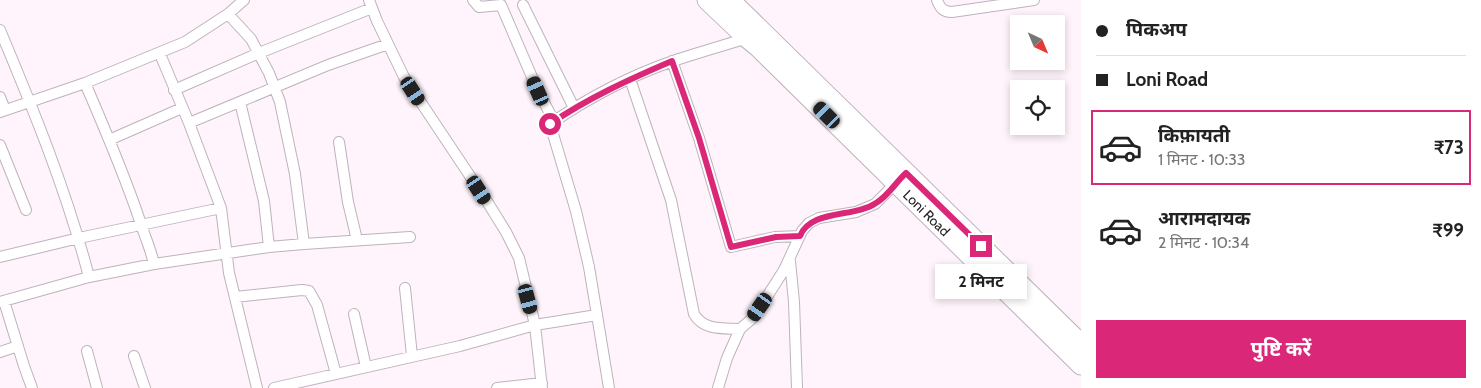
<!DOCTYPE html>
<html lang="hi">
<head>
<meta charset="utf-8">
<style>
  :root { --surface:#fff; --page:#f2f2f2; --text:#222; --muted:#767676; --line:#e0e0e0; --accent:#db2777 }
  body { margin:0; font-family:Cabin,"Noto Sans Devanagari",sans-serif; background:var(--page); color:var(--text); height:100vh; display:flex; flex-direction:column; font-size:19px; white-space:nowrap }
  * { box-sizing:border-box; margin:0 }
  p { font-size:16px; color:var(--muted) }
  .icon { flex:none; width:28px; height:28px; fill:none; stroke:currentColor; stroke-width:2; stroke-linecap:round; stroke-linejoin:round }
  .map { position:relative; flex:1; overflow:hidden }
  .side { display:flex; flex-direction:column; background:var(--surface); width:400px }
  .side>* { flex:none }
  .banner { display:grid; align-content:center; height:110px; padding:0 15px; background:var(--surface) }
  .needle { width:32px; rotate:136deg }
  .tools { position:absolute; left:1010px; top:15px; display:grid; gap:10px }
  .tools a { display:grid; place-items:center; width:55px; height:55px; border-radius:0px; background:var(--surface); box-shadow:0 2px 8px #0003; font-size:25px }
  .end { position:absolute; width:22px; height:22px; margin:-11px; border:6px solid #db2777; background:#fff; box-shadow:0 0 0 2px #fff }
  .from { border-radius:50% }
  .bubble { position:absolute; height:35px; border-radius:0px; background:var(--surface); box-shadow:0 2px 8px #0003; font-size:16px; font-weight:700; line-height:35px; text-align:center }
  .car { position:absolute; width:15px; height:30px; margin:-15px -8px; border-radius:6px; box-shadow:0 0 4px 1px #0007; background:linear-gradient(#222 24%,#8ab4d8 0 40%,#222 0 76%,#8ab4d8 0 86%,#222 0) }
  .banner b { display:flex; align-items:center; gap:18px; height:48px; font-size:19px }
  .banner b+b { border-top:1px solid var(--line) }
  .banner i { width:12px; height:12px; background:var(--text) }
  ul { padding:0; list-style:none }
  li { display:flex; align-items:center; gap:15px; height:75px; margin:0 10px 8px; padding:0 5px; border:2px solid transparent; border-radius:0px }
  li div { flex:1 }
  li b { display:block; font-size:19px }
  li em { font-style:normal; font-weight:700 }
  li.on { border-color:var(--accent) }
  li>.icon { width:45px; height:45px; stroke-width:1.5 }
  .action { display:flex; gap:10px; margin-top:auto; padding:10px 15px }
  .action a { flex:1; height:58px; border-radius:0px; background:var(--accent); color:#fff; font-size:20px; font-weight:700; line-height:58px; text-align:center }
  main { display:flex; flex:1; min-height:0 }
  .map>svg:first-child { display:block }
  .lines { fill:none; stroke-linecap:round; stroke-linejoin:round }
  .street-casing { stroke:#bdb3ba; stroke-width:12 }
  .highway-casing { stroke:#bdb3ba; stroke-width:21 }
  .street { stroke:#fff; stroke-width:10 }
  .highway { stroke:#fff; stroke-width:19 }
  .route { stroke:#db2777; stroke-width:6 }
  .labels { text-anchor:middle; dominant-baseline:central; stroke-width:5; stroke-linejoin:round; paint-order:stroke }
  .street-label { font-size:14px; fill:#262224; stroke:#fff }
</style>
</head>
<body>
<main>
<div class="map">
<svg width="1081" height="388" viewBox="0 0 1081 388">
  <rect width="100%" height="100%" fill="#fff4fb"/>
  <g class="lines">
    <g class="street-casing">
      <path id="street" d="M369,0l8,21 27,56 84,126 18,29 13,26 16,67 7,63
        M473,0l6,7 22,-2 37,86 16,30
        M937,0c3,8 6,12 15,12l82,-12
        M523,5l51,103
        M228,14l23,25 18,34 11,29 15,72 9,70 106,-7
        M0,30c34,81 67,162 89,247
        M160,54l29,69 32,85 8,65 28,115
        M672,61l27,77 32,109 44,-10 25,-1
        M630,79l41,121 23,114c10,17 29,14 46,15
        M174,90l85,-37 113,-45
        M0,97l5,13
        M0,112l85,-29 100,-41 43,-28 16,-14
        M189,123l139,-58 60,-21
        M109,140l73,-32
        M339,142l9,60 9,38
        M0,145l26,65
        M269,247l35,-3
        M0,257l79,-19 142,-30
        M790,261l4,41 3,86
        M154,264l115,-17 -5,-46 -24,-99
        M405,288l7,68
        M235,297l67,-7 7,1 8,14 19,69
        M4,301l20,65 8,22
        M0,302l89,-25 65,-13c-3,-14 -9,-27 -13,-40 -16,-48 -36,-95 -56,-141
        M354,314l12,53
        M597,315l-8,-48 -13,-56 -26,-87c38,-26 80,-48 123,-63 24,-8 49,-15 74,-23
        M87,351l10,37
        M0,352l18,-6
        M134,356l11,32
        M274,388l186,-42 75,-21 62,-10 12,73
        M497,388l45,-5
        M718,388l9,-30 13,-29 14,-12 30,-47 18,-39 7,-8 10,-5 37,-6 19,-8 24,-24"/>
    </g>
    <g class="highway-casing">
      <g id="highway">
        <path id="s1" d="M707,0l40,38 11,9 323,318"/>
        <path d="M730,0l351,344"/>
      </g>
    </g>
    <use href="#street" class="street"/>
    <use href="#highway" class="highway"/>
  </g>
  <g class="lines">
    <path class="route" d="M550,124c38,-26 80,-45 122,-63l27,77 32,109 45,-10 24,-1c11,-27 54,-18 76,-33 12,-7 20,-21 30,-30l75,73"/>
  </g>
  <g class="labels">
    <g class="street-label">
      <text stroke="none"><textPath href="#s1" startOffset="306">Loni Road</textPath></text>
    </g>
  </g>
</svg>
<div class="tools">
<a><svg class="needle" viewBox="-14 -14 28 28"><path d="M0-13l5 13h-10z" fill="#e53935"/><path d="M0 13l5-13h-10z" fill="#767676"/></svg></a>
<a><svg class="icon" aria-label="locate" viewBox="0 0 24 24"><circle cx="12" cy="12" r="6"/><path d="M12 2v4M12 18v4M2 12h4M18 12h4"/></svg></a>
</div>
<i class="end from" style="left:550px;top:124px"></i>
<i class="end" style="left:981px;top:246px"></i>
<div class="bubble" style="left:935px;top:264px;width:92px">2 मिनट</div>
<i class="car" style="left:413px;top:91px;rotate:147deg"></i>
<i class="car" style="left:538px;top:91px;rotate:336deg"></i>
<i class="car" style="left:827px;top:115px;rotate:315deg"></i>
<i class="car" style="left:479px;top:190px;rotate:147deg"></i>
<i class="car" style="left:528px;top:299px;rotate:165deg"></i>
<i class="car" style="left:760px;top:307px;rotate:215deg"></i>
</div>
<section class="side">
<div class="banner">
<b><i class="from"></i>पिकअप</b>
<b><i></i>Loni Road</b>
</div>
<ul>
<li class="on"><svg class="icon" aria-label="car" viewBox="0 0 24 24"><path d="M5 17H2v-5l4-1 3-4h7l3 4 3 1v5h-3M9 17h6M6 11h13"/><circle cx="7" cy="17" r="2"/><circle cx="17" cy="17" r="2"/></svg><div><b>किफ़ायती</b><p>1 मिनट · 10:33</p></div><em>₹73</em></li>
<li><svg class="icon" aria-label="car" viewBox="0 0 24 24"><path d="M5 17H2v-5l4-1 3-4h7l3 4 3 1v5h-3M9 17h6M6 11h13"/><circle cx="7" cy="17" r="2"/><circle cx="17" cy="17" r="2"/></svg><div><b>आरामदायक</b><p>2 मिनट · 10:34</p></div><em>₹99</em></li>
</ul>
<div class="action"><a>पुष्टि करें</a></div>
</section>
</main>
</body>
</html>
